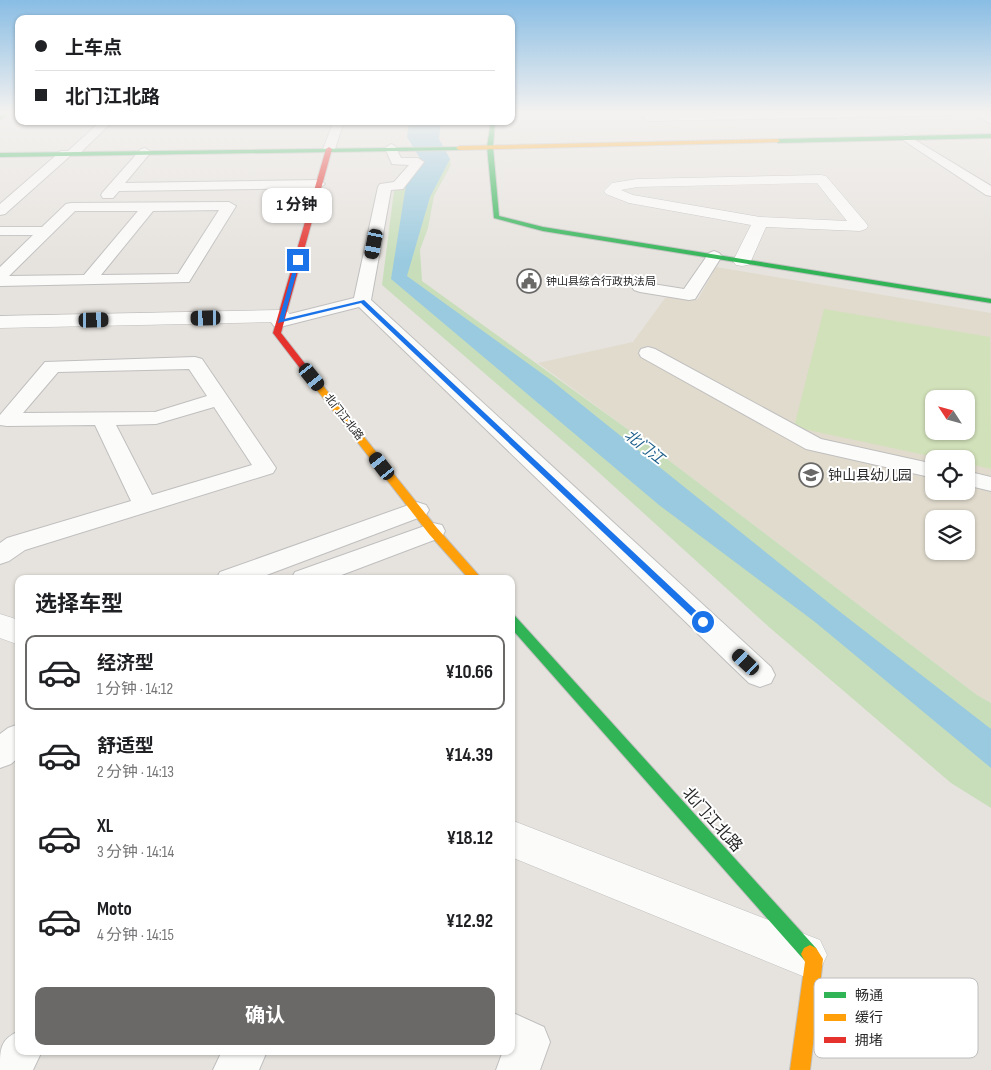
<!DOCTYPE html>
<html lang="zh">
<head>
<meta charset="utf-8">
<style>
  :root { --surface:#fff; --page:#f6f6f6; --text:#202124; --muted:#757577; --line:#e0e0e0; --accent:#6a6968 }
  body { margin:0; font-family:"Sofia Sans Condensed","Noto Sans SC",sans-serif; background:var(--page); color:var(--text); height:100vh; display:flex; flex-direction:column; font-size:19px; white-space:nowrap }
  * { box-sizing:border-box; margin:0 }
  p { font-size:16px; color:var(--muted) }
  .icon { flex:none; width:28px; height:28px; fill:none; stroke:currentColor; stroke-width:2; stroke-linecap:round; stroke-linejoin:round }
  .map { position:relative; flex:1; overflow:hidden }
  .side { position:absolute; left:15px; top:575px; width:500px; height:480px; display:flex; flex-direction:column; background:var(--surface); border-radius:10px; box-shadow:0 1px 4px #0004 }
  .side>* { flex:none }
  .top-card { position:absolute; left:15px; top:15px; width:500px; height:110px; border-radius:10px; box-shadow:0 1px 4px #0004; display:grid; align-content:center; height:110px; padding:0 20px; background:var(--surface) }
  .needle { width:32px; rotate:306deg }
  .buttons { position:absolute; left:925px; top:390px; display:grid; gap:10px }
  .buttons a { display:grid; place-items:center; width:50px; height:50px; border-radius:10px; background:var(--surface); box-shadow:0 1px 4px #0004; font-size:25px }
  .end { position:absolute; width:22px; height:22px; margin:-11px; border:6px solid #1a73e8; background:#fff; box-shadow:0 0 0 2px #fff }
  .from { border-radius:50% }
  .bubble { position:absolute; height:35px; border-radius:10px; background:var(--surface); box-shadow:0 1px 4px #0004; font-size:16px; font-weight:700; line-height:35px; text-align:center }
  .car { position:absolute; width:15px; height:30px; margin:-15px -8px; border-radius:6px; box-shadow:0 0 4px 1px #0007; background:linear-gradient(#222 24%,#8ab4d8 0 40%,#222 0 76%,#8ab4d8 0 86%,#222 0) }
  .top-card b { display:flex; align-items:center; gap:18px; height:48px; font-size:19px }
  .top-card b+b { border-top:1px solid var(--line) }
  .top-card i { width:12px; height:12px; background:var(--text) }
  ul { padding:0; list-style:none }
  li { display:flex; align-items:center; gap:15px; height:75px; margin:0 10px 8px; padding:0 10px; border:2px solid transparent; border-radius:10px }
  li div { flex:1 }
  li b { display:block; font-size:19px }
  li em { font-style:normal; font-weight:700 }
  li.selected { border-color:var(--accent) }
  li>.icon { width:45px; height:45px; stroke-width:1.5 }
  h2 { padding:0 20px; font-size:22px; line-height:60px }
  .button { display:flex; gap:10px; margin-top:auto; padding:10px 20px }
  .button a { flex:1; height:58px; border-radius:10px; background:var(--accent); color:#fff; font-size:20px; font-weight:700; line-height:58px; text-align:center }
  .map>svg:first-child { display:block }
  .education { fill:#e0dbcd; fill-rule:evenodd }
  .green { fill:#c8deba }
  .pitch { fill:#d1e1b9; fill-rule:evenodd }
  .water { fill:#9acadf }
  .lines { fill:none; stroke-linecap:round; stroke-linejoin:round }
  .lane-casing { stroke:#c0bfbf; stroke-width:2 }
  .street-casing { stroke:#c0bfbf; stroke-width:1 }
  .fast-casing { stroke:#c0bfbf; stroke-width:2 }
  .slow-casing { stroke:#c0bfbf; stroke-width:2 }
  .jam-casing { stroke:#c0bfbf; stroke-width:2 }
  .lane { fill:#fbfbfa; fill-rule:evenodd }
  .street { fill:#fbfbfa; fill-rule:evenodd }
  .fast { fill:#30b455; fill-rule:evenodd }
  .slow { fill:#ff9f0a; fill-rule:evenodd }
  .jam { fill:#e5322d; fill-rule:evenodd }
  .route { fill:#1a73e8 }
  .labels { text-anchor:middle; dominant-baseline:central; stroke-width:4; stroke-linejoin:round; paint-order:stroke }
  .far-poi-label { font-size:11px; fill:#282828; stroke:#fff; text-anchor:start }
  .far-street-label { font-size:11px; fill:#282828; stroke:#fff }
  .poi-label { font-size:14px; fill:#282828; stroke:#fff; text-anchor:start }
  .water-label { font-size:15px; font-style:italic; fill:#1c5d89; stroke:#fff }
  .near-street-label { font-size:16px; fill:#282828; stroke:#fff }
  .key { fill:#fff; stroke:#bebebe; stroke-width:1 }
  .key-label { font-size:14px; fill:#282828 }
</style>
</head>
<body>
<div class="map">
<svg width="991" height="1070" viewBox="0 0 991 1070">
  <rect width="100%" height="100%" fill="#e6e3de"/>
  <path class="education" d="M716,267l275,46v390l-14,-8 -344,-262 -95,-70 95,-21 35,-48 30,5zM934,399h32v32h-32zM934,459h32v32h-32zM934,519h32v32h-32z"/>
  <path class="green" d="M450,159l1,6 -17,31 -6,32 -8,22 2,31 211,152 344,262 14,8v105l-40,-25 -182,-156 -184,-167 -203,-175 12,-94 24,-21 3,-10z"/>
  <path class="pitch" d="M824,309l166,28 1,132 -25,-6v-4h-22l-150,-32zM934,399h32v32h-32z"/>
  <path class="water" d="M409,121h32l-2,18 11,20 -20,38 -23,79 144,104 288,231 152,118v39l-176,-146 -156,-117 -268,-226 15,-94 15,-25 -14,-23z"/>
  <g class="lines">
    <g class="lane-casing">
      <path id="lane" d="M774,112h184l-5,3 -305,6 -5,-3 5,-3z
        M971,112h13l7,4v8z
        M101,121h12l-36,35h-7l-65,58 -5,1v-11l61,-53h7z
        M334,121h10l-9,28 -6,4 -6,-4z
        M907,135l84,51v10l-5,-1 -83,-55 -2,-2 2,-2z
        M391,144l4,2 6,12h17l6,4 -21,27 -12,1 -20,110 400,367 4,8 -4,8 -11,4 -11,-4 -390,-376 -79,20 -6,-1 -3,-4 3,-4 80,-20 24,-111 2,-3 14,-2 15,-17 -17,-1 -7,-16z
        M145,148l6,4 -26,31 194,-3 6,4 -6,4 -200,3 -6,7h-10l-2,-3 2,-3 38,-43z
        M229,202l7,4 -47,76 -189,4v-19l33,-32h-33v-8h42l24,-23 5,-1zM219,210l-41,64 -77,1 52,-64zM75,211h63l-54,64 -75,1z
        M714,251l5,2 3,3 -27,43 -6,1 -49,-8 -6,-2 -2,-3 2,-3 6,-2 44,7 25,-36z
        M648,347l7,2 166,90 113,25v14l-128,-29 -165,-92 -2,-4 2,-4z
        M195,357l7,2 74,109 -3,5 -248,77 -16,11 -9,3v-21l7,-5 124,-37 -36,-76 -88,1 -7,-1v-10l45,-53zM189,369l18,27 -52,16 -132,1 35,-41zM214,407l38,58 -100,30 -36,-70 40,-1z
        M966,471l25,6v14l-25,-6z
        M417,502l9,3 3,5 -3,5 -170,64h-40l4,-7z
        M433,523l9,2 3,6 -3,6 -111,42h-40l4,-7z
        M19,724v33l-8,7 -11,4v-34l8,-6z
        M511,1012l33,15 6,15 -10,28h-44l7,-19h8z
        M19,1031v20h23l-9,19h-33c0,-22 0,-30 19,-39z
        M222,1051h45l-8,19h-46z"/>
    </g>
    <g class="street-casing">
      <path id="street" d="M821,175l5,1 40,47 2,3 -2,3 -6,2 -94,-4 -15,34 -3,4 -6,1 -6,-1 -3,-4 18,-36 -122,-22 -23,-9 -2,-3 8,-8 25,-4zM817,183l30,38 -87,-4 -127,-22 -12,-5 16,-3z
        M281,310l7,2 3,4 -3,4 -7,2 -281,6v-12z
        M0,614l19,6v25l-19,-7z
        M511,820l309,120 7,15 -7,15 -15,7 -294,-120z"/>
    </g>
    <g class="fast-casing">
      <path id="fast" d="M6,112h6l-12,8v-3z
        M491,121h4l-2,26 6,69 44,11 448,72v4l-448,-72 -49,-13 -7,-71z
        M991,134v4l-213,5 -3,-2 3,-2z
        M461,147l-2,3 -459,7v-4z
        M511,614l4,2 301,332 3,6 -3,6 -6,3 -6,-3 -293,-332z"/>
    </g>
    <g class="slow-casing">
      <path id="slow" d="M778,139l2,3 -321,8 -3,-2 3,-2z
        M309,371l3,1 125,156 45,51h-13l-40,-45 -123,-158 -1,-2z
        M810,945l6,3 7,11 -13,111h-20l15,-108 -4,-8 3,-6z"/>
    </g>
    <g class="jam-casing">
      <path id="jam" d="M329,147l3,2 -51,184 32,41 -4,3 -3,-1 -33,-43 53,-184z"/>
    </g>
    <use href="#lane" class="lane"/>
    <use href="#street" class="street"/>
    <use href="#fast" class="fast"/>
    <use href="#slow" class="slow"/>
    <use href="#jam" class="jam"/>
  </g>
  <linearGradient id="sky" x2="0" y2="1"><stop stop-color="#89bde4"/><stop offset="0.43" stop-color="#f4f2f0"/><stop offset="1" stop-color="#f4f2f0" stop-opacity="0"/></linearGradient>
  <rect width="991" height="262" fill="url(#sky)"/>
  <path class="route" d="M296,259l4,1 -16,59 80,-19 342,320v4h-6l-339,-321 -83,20z"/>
  <defs>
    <g id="civic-ring" transform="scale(1.25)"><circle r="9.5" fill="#fff" stroke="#6a6968" stroke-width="1.5"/><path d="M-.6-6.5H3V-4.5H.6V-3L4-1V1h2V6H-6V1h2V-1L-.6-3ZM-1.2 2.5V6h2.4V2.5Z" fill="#6a6968"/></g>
    <g id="school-ring" transform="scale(1.25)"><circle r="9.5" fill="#fff" stroke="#6a6968" stroke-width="1.5"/><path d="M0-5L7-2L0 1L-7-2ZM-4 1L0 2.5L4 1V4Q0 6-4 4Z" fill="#6a6968"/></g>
  </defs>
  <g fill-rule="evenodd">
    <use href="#civic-ring" x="529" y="281"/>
    <use href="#school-ring" x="811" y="475"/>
  </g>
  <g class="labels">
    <g class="far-poi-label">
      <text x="546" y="281">钟山县综合行政执法局</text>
    </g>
    <g class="far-street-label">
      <text transform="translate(344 417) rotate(52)">北门江北路</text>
    </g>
    <g class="poi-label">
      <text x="828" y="475">钟山县幼儿园</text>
    </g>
    <g class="water-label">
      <text transform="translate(644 447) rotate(38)">北门江</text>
    </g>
    <g class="near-street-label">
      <text transform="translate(712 820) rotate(48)">北门江北路</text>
    </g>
  </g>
  <rect x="814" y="978" width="164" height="80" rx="8" class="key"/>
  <rect x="824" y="992" width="22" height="6" fill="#30b455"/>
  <rect x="824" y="1014" width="22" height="7" fill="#ff9f0a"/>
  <rect x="824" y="1037" width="22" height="6" fill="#e5322d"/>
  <g class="key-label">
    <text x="855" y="1000">畅通</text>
    <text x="855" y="1022">缓行</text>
    <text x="855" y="1045">拥堵</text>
  </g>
</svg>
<div class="buttons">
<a><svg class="needle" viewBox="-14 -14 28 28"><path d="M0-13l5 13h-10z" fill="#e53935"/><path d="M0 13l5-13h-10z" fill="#757577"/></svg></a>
<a><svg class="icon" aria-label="locate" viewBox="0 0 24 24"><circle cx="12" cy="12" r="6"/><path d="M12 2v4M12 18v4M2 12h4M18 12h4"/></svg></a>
<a><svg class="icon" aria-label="layers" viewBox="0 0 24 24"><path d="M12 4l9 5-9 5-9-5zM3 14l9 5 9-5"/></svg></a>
</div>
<i class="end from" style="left:703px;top:622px"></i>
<i class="end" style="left:298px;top:260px"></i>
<div class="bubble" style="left:262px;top:188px;width:70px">1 分钟</div>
<i class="car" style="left:374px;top:244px;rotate:191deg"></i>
<i class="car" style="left:206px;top:318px;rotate:269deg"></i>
<i class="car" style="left:94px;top:320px;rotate:89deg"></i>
<i class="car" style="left:312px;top:377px;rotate:141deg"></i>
<i class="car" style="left:382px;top:466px;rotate:322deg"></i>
<i class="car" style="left:746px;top:662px;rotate:313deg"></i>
<div class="top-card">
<b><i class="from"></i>上车点</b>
<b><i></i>北门江北路</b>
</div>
<section class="side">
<h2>选择车型</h2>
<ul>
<li class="selected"><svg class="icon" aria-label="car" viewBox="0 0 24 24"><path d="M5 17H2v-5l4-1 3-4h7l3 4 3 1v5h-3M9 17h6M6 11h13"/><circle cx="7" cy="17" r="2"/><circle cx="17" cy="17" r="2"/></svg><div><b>经济型</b><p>1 分钟 · 14:12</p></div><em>¥10.66</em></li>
<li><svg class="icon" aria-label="car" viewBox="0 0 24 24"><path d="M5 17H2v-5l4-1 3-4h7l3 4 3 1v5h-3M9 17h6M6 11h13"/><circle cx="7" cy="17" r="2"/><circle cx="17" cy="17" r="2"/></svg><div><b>舒适型</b><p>2 分钟 · 14:13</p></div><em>¥14.39</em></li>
<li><svg class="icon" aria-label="car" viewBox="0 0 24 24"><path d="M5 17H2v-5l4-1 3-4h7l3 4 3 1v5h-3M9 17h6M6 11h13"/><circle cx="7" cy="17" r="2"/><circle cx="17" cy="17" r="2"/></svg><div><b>XL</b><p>3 分钟 · 14:14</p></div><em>¥18.12</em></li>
<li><svg class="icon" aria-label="car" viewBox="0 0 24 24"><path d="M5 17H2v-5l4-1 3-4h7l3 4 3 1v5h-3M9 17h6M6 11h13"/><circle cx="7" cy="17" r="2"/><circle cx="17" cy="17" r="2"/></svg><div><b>Moto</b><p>4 分钟 · 14:15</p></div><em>¥12.92</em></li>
</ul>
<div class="button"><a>确认</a></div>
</section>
</div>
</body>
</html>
